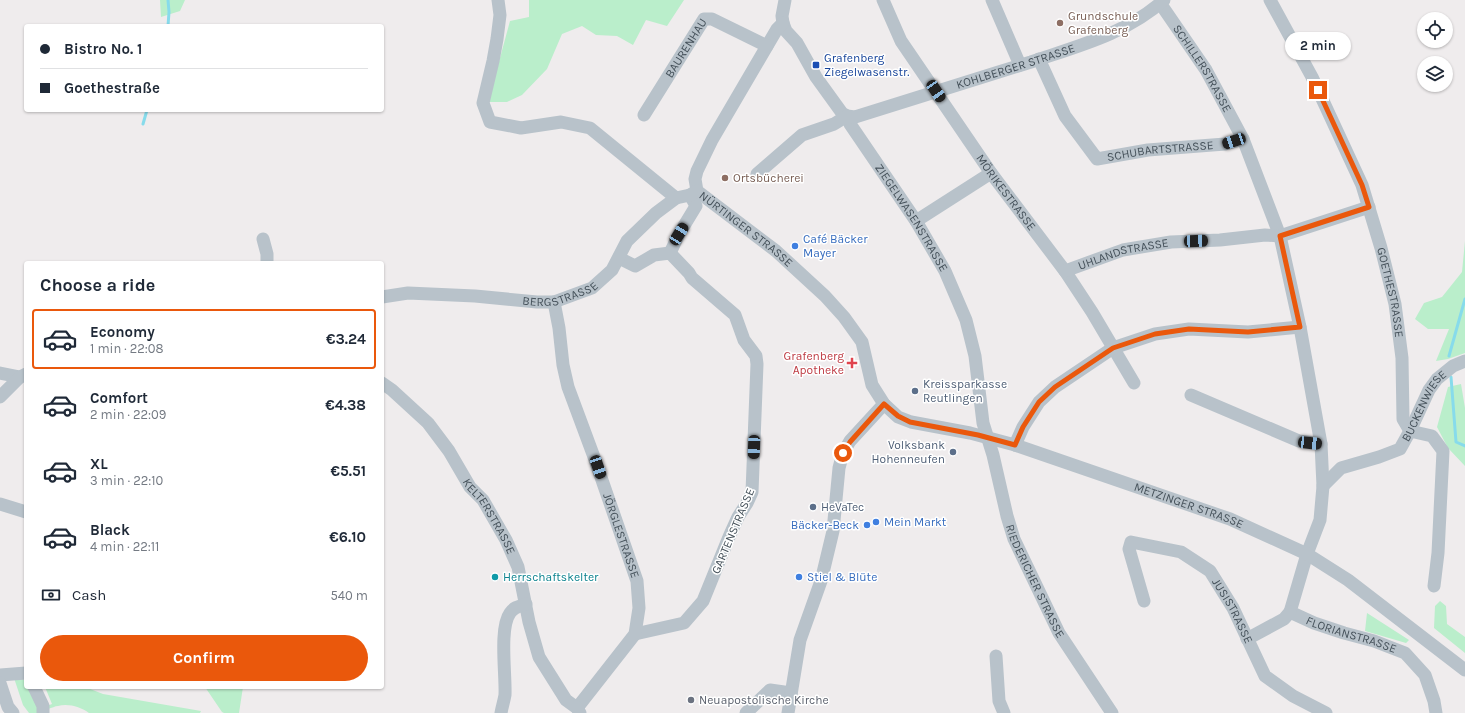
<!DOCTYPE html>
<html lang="en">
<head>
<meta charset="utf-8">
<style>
  :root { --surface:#fff; --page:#f2f2f3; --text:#1f2937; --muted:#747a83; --line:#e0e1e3; --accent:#ea580c }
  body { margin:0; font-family:Karla,sans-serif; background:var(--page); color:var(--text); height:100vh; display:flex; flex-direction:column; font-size:15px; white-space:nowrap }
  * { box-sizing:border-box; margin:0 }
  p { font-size:13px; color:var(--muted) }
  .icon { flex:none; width:22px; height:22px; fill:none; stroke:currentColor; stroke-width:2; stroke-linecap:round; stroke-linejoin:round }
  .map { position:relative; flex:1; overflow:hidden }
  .side { position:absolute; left:24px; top:261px; width:360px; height:428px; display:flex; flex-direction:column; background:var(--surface); border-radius:4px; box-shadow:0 1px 3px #0004 }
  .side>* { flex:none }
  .hud { position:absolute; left:24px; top:24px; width:360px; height:88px; border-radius:4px; box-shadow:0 1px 3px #0004; display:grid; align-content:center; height:88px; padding:0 16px; background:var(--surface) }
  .tools { position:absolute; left:1417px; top:12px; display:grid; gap:8px }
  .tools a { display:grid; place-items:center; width:36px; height:36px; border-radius:50%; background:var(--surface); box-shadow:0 1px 3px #0004; font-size:20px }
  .end { position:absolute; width:18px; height:18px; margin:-9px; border:5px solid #ea580c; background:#fff; box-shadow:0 0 0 2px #fff }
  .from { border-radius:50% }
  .bubble { position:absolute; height:28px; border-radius:14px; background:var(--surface); box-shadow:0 1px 3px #0004; font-size:13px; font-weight:700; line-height:28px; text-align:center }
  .car { position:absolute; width:12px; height:24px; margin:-12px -6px; border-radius:5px; box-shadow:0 0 3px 1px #0007; background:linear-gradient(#222 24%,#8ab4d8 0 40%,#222 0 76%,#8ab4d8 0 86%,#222 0) }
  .hud b { display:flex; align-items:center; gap:14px; height:38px; font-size:15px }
  .hud b+b { border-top:1px solid var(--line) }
  .hud i { width:10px; height:10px; background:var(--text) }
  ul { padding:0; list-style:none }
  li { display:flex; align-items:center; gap:12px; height:60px; margin:0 8px 6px; padding:0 8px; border:2px solid transparent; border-radius:4px }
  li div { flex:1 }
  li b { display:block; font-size:15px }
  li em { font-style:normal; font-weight:700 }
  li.on { border-color:var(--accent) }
  li>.icon { width:36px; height:36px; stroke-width:1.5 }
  h2 { padding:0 16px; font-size:18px; line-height:48px }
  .pay { display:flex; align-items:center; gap:10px; height:44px; padding:0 16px; font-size:15px }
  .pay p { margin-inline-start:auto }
  .primary-button { display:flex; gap:8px; margin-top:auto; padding:8px 16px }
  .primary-button a { flex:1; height:46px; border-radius:24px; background:var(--accent); color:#fff; font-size:16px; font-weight:700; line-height:46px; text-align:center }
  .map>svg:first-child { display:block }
  .green { fill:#baeecb }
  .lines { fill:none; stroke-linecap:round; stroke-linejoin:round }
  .stream { stroke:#87dbeb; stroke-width:3 }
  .minor { stroke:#b8c2ca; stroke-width:13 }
  .route { stroke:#ea580c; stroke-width:5 }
  .education-dot { fill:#8d6e63; stroke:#fff; stroke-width:1.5 }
  .transit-dot { fill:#1a4fb4; stroke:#fff; stroke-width:1.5 }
  .shop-dot { fill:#3f7fe0; stroke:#fff; stroke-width:1.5 }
  .health-dot { fill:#e0444e; stroke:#fff; stroke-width:1.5 }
  .service-dot { fill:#5c6f8a; stroke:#fff; stroke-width:1.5 }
  .culture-dot { fill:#0f9aa8; stroke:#fff; stroke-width:1.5 }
  .worship-dot { fill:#6b7280; stroke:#fff; stroke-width:1.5 }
  .labels { text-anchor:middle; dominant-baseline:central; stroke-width:3; stroke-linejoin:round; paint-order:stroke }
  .education-label { font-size:12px; fill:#785e54; stroke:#fff; text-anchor:start }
  .street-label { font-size:12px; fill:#45515a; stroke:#fff }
  .transit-label { font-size:12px; fill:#164399; stroke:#fff; text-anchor:start }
  .shop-label { font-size:12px; fill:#366cbe; stroke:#fff; text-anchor:start }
  .health-label { font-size:12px; fill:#be3a42; stroke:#fff; text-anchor:end }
  .service-label { font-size:12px; fill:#4e5e75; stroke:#fff; text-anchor:start }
  .culture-label { font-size:12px; fill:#0d838f; stroke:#fff; text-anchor:start }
  .worship-label { font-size:12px; fill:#5b616d; stroke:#fff; text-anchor:start }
</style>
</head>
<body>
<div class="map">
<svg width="1465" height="713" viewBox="0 0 1465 713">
  <rect width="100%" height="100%" fill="#efeced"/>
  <path class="green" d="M160,0h25l-5,11 -19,6z
    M529,0h155l-17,26 -21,-6 -13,25 -16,-9 -21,-1 -14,-9 -20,8 -15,35 -25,26 -15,7h-19l22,-81 19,-4z
    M1465,241v112l-17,6 -12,2 13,-32h-21l-13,-10 9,-16 18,-6 20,-25z
    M1461,384l4,24v58l-17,-18 -11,-21 11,-40z
    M1440,601l6,5 1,18 18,13v16l-31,-25 1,-22z
    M1367,613l42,27 -3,3 -41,-12z
    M14,678l12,2v7h4l9,21 -1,5h-9l-6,-8z
    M45,687h40l18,7 98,17 -1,2h-111c-8,-6 -21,-10 -31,-7 -3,0 -6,2 -10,3l-1,-3 5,-2z
    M205,687h38l-4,26h-15l-2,-1z"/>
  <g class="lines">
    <path class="stream" d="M168,0l1,12 -1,14
      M143,124l4,-14
      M1449,356l16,-57
      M1451,377l5,65 9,4"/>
    <g class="minor">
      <path d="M498,0l2,15 -3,24 -4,22 -10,42 7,19 31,6 40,-6 29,6 86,70"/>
      <path id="s1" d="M785,0l-3,16 1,7 3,8 11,12 19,34 26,36 5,3 3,8 66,97 29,50 21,49 9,36 8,67 10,32 14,61 7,23 45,94 53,80"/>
      <path id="s2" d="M883,0l18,41 90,132 74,98 27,41 42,71"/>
      <path d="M992,0l28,65"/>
      <path id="s3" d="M1270,0l42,77 50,108 19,63 14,56 7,54 1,61 7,12 22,5 11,15 -5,102 -4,33"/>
      <path id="s4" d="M1160,3l46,67 37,69 37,97 20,91 21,117 2,42 -3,34 -13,34 -17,58 24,11 30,10 30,8 31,12 20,22 9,26 2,12"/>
      <path id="s5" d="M783,23l-6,6 -65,111 -15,31 -2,8 2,12 79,60 49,45 19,21 18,25 10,43 12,19 14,13 13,5 59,11 45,12 215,74 77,35 41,26 117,90"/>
      <path id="s6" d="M1039,59l26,57 32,43 51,-9 77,-6 18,-5"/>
      <path id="s7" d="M644,115l60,-96h8l55,27"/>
      <path id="s8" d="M757,174l45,-39 32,-11 13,-8 8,1c58,-18 117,-37 176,-55 47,-16 95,-28 133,-62"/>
      <path d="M916,221l75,-48"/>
      <path d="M263,239l4,15v9"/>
      <path d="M670,253l9,-19 17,-28 -6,-11"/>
      <path d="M619,258l16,8 19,-11 16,-2 19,20 3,5 43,37 9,25 12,16 1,8 -5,128 -5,11 -9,14 -9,20 -26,64 -19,22 -49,11"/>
      <path id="s9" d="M1065,271l58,-21 48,-8 49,-2 45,-5 15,1 89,-29"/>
      <path id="s10" d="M382,297l26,-4 67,3 62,6h17l38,-14 20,-18 15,-29 29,-28 20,-15 14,-3 7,-4"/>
      <path id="s11" d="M554,302l5,26 4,37 5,22 26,70 43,124 2,27 -4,26 -58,74"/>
      <path d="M0,373l20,4"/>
      <path id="s12" d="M382,383l10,7 36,33 21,28 21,36 13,13 23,40 12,27 11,55 10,35 27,43 11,8 3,5"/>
      <path d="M1191,395l108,46 22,3"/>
      <path d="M0,397l20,-20 6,-3"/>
      <path d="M1015,445l8,-18 16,-25 16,-15 58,-39 42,-14 34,-5 59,3 52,-5"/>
      <path id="s13" d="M1323,486l18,-18 38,-11 21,-8 10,-18 19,-41 8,-11 16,-13 12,-5"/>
      <path d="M0,504l26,8"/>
      <path id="s14" d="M1144,601l-15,-52 2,-7 50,10 29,19 23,37 32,68 28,20 33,17"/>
      <path d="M1247,639l37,-20 6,-7"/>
      <path d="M996,656l3,45 5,12"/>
      <path d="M0,675l26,-2"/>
      <path d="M0,683l8,24 5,6"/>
      <path d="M34,687l9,19v7"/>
      <path d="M501,713c1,-6 3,-12 4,-18 1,-20 -6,-67 5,-82 4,-6 10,-7 16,-9"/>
      <path d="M746,713l24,-23 21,3"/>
      <path d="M788,713l12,-73 21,-59 12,-50 6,-63 4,-15 7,-12 34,-37"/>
    </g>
  </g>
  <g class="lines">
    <path class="route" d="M843,453l7,-11 34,-38 14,12 12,6 68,13 37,10 8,-18 16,-25 16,-15 58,-39 42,-14 34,-5 59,3 52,-5 -20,-91 89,-29 -7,-22 -44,-95"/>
  </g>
  <g class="education-dot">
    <circle cx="1060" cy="23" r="4"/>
    <circle cx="725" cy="178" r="4"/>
  </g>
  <rect class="transit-dot" x="812" y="61" width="8" height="8" rx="2"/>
  <g class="shop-dot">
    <circle cx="795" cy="246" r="4"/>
    <circle cx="876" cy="522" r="4"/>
    <circle cx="867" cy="525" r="4"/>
    <circle cx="799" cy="577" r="4"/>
  </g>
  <path class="health-dot" d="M850 357h4v4h4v4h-4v4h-4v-4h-4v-4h4z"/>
  <g class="service-dot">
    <circle cx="915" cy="391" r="4"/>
    <circle cx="953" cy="452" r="4"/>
    <circle cx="813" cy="507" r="4"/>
  </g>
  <circle class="culture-dot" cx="495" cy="577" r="4"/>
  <circle class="worship-dot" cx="691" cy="700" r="4"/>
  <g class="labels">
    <g class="education-label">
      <text x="1068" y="16">Grundschule<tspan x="1068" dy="14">Grafenberg</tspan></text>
      <text x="733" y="178">Ortsbücherei</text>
    </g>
    <g class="street-label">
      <text stroke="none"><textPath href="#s7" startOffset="79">BAURENHAU</textPath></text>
      <text stroke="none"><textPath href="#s8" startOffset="285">KOHLBERGER STRASSE</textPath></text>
      <text stroke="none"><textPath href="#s4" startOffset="78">SCHILLERSTRASSE</textPath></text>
      <text stroke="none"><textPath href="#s6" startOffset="180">SCHUBARTSTRASSE</textPath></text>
      <text stroke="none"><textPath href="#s2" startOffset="229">MÖRIKESTRASSE</textPath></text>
      <text stroke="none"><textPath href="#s1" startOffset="258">ZIEGELWASENSTRASSE</textPath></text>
      <text stroke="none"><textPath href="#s5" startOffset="254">NÜRTINGER STRASSE</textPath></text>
      <text stroke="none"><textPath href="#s9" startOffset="61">UHLANDSTRASSE</textPath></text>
      <text stroke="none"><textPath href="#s10" startOffset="180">BERGSTRASSE</textPath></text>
      <text stroke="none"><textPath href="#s3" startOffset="318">GOETHESTRASSE</textPath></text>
      <text stroke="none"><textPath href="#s13" startOffset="137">BUCKENWIESE</textPath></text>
      <text stroke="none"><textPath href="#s5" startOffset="807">METZINGER STRASSE</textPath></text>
      <text stroke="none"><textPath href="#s12" startOffset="173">KELTERSTRASSE</textPath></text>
      <text transform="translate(733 531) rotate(-67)">GARTENSTRASSE</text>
      <text stroke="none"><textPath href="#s11" startOffset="244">JÖRGLESTRASSE</textPath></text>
      <text stroke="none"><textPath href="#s1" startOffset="646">RIEDERICHER STRASSE</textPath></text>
      <text stroke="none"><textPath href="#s14" startOffset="193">JUSISTRASSE</textPath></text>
      <text stroke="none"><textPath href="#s4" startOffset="714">FLORIANSTRASSE</textPath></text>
    </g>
    <g class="transit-label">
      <text x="824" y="58">Grafenberg<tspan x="824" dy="14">Ziegelwasenstr.</tspan></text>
    </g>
    <g class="shop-label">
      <text x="803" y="239">Café Bäcker<tspan x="803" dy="14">Mayer</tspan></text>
      <text x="884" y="522">Mein Markt</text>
      <text x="859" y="525" text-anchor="end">Bäcker-Beck</text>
      <text x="807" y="577">Stiel &amp; Blüte</text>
    </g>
    <g class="health-label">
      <text x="844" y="356">Grafenberg<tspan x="844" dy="14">Apotheke</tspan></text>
    </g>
    <g class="service-label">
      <text x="923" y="384">Kreissparkasse<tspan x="923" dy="14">Reutlingen</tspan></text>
      <text x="945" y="445" text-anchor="end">Volksbank<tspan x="945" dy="14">Hohenneufen</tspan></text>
      <text x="821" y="507">HeVaTec</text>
    </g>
    <g class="culture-label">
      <text x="503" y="577">Herrschaftskelter</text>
    </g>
    <g class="worship-label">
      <text x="699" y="700">Neuapostolische Kirche</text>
    </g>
  </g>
</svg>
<div class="tools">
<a><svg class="icon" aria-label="locate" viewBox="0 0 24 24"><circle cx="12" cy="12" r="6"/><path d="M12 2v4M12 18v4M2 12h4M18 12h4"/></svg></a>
<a><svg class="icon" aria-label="layers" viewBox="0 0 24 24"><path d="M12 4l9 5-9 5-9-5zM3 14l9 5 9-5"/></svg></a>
</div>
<i class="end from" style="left:843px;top:453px"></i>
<i class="end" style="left:1318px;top:90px"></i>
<div class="bubble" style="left:1285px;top:32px;width:66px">2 min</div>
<i class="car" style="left:936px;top:91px;rotate:146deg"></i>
<i class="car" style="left:1234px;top:141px;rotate:252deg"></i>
<i class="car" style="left:679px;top:234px;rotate:32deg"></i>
<i class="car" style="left:1196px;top:241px;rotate:88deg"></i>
<i class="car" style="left:1310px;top:443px;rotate:96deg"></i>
<i class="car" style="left:754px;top:447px;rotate:182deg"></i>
<i class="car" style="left:598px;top:467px;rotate:161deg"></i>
<div class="hud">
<b><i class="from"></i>Bistro No. 1</b>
<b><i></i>Goethestraße</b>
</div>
<section class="side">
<h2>Choose a ride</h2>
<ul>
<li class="on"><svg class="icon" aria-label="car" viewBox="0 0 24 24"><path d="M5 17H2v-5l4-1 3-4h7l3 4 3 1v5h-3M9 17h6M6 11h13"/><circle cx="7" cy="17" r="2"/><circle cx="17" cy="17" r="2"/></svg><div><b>Economy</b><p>1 min · 22:08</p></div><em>€3.24</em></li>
<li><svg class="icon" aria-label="car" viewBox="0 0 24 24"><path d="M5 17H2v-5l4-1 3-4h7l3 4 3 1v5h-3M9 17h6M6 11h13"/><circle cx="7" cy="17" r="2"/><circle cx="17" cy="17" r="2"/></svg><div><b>Comfort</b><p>2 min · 22:09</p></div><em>€4.38</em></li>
<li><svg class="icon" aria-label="car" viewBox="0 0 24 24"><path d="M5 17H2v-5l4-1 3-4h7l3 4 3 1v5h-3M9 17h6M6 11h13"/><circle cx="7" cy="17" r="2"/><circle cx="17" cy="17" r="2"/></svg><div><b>XL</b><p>3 min · 22:10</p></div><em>€5.51</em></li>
<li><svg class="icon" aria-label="car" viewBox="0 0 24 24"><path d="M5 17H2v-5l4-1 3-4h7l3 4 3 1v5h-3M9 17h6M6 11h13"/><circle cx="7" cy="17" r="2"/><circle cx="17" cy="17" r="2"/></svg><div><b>Black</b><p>4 min · 22:11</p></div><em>€6.10</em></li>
</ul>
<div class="pay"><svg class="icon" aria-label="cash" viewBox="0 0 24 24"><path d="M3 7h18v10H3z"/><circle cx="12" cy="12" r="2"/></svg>Cash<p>540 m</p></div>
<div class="primary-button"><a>Confirm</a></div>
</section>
</div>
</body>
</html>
